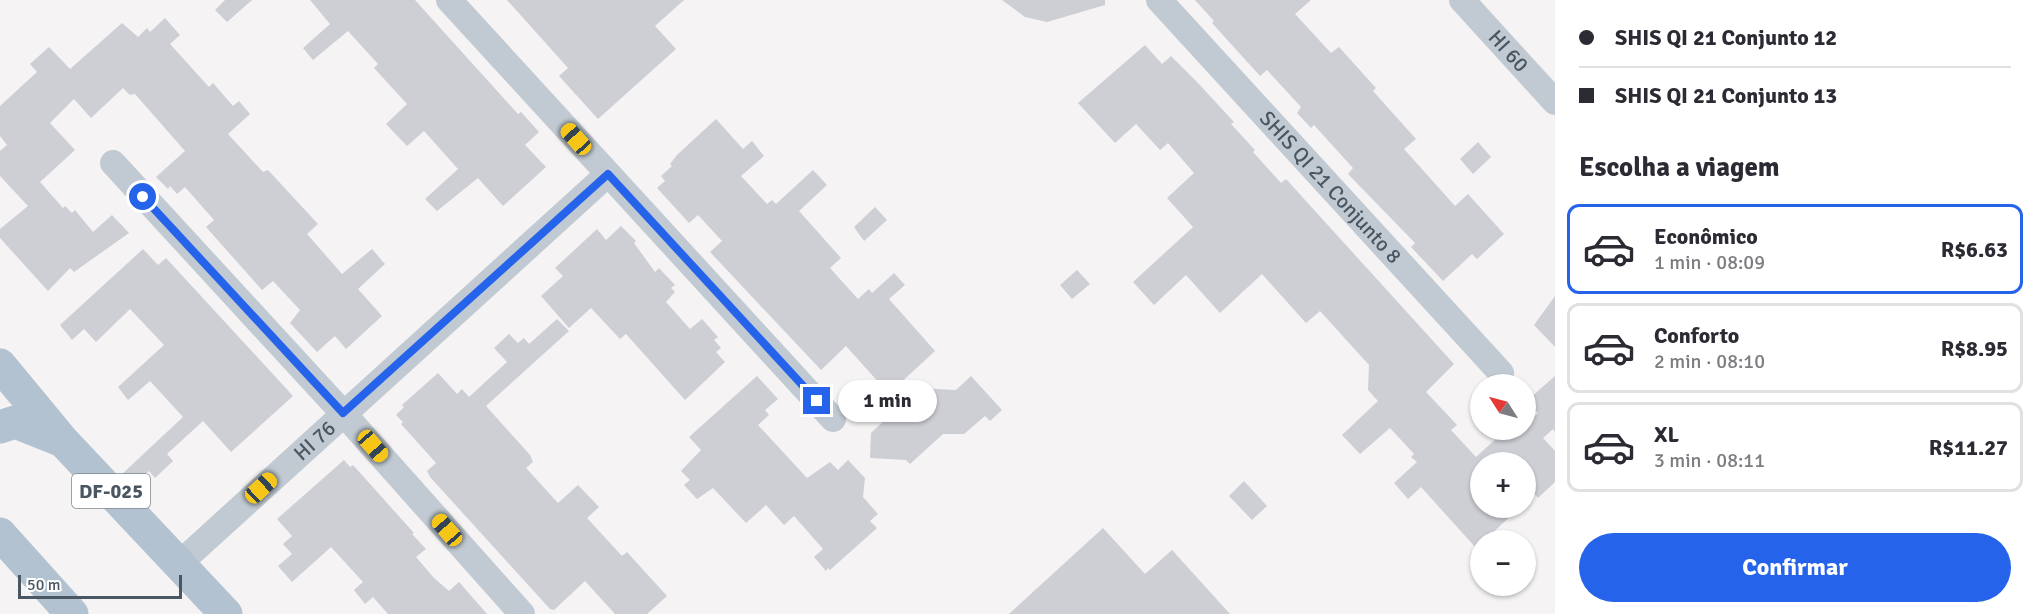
<!DOCTYPE html>
<html lang="pt">
<head>
<meta charset="utf-8">
<style>
  :root { --surface:#fff; --page:#f7f7f7; --text:#2b2b33; --muted:#7c7c81; --line:#e1e1e2; --accent:#2563eb }
  body { margin:0; font-family:Signika,sans-serif; background:var(--page); color:var(--text); height:100vh; display:flex; flex-direction:column; font-size:22px; white-space:nowrap }
  * { box-sizing:border-box; margin:0 }
  p { font-size:20px; color:var(--muted) }
  .icon { flex:none; width:33px; height:33px; fill:none; stroke:currentColor; stroke-width:2; stroke-linecap:round; stroke-linejoin:round }
  .map { position:relative; flex:1; overflow:hidden }
  .details { display:flex; flex-direction:column; background:var(--surface); width:480px }
  .details>* { flex:none }
  .hud { display:grid; align-content:center; height:132px; padding:0 24px; background:var(--surface) }
  .needle { width:39px; rotate:306deg }
  .tools { position:absolute; left:1470px; top:374px; display:grid; gap:12px }
  .tools a { display:grid; place-items:center; width:66px; height:66px; border-radius:50%; background:var(--surface); box-shadow:0 2px 4px #0004; font-size:30px }
  .scale { position:absolute; left:18px; bottom:15px; width:164px; box-sizing:border-box; padding-left:6px; border:3px solid #4a5661; border-top:0; font-size:16px; line-height:21px; white-space:nowrap; color:#4a5661; -webkit-text-stroke:4px #fff; paint-order:stroke }
  .end { position:absolute; width:27px; height:27px; margin:-14px; border:8px solid #2563eb; background:#fff; box-shadow:0 0 0 3px #fff }
  .from { border-radius:50% }
  .bubble { position:absolute; height:42px; border-radius:21px; background:var(--surface); box-shadow:0 2px 4px #0004; font-size:20px; font-weight:800; line-height:42px; text-align:center }
  .car { position:absolute; width:18px; height:36px; margin:-18px -9px; border-radius:8px; box-shadow:0 0 4px 2px #0007; background:linear-gradient(#f5c518 24%,#345 0 40%,#f5c518 0 76%,#345 0 86%,#f5c518 0) }
  .hud b { display:flex; align-items:center; gap:21px; height:57px; font-size:22px }
  .hud b+b { border-top:2px solid var(--line) }
  .hud i { width:15px; height:15px; background:var(--text) }
  ul { padding:0; list-style:none }
  li { display:flex; align-items:center; gap:18px; height:90px; margin:0 12px 9px; padding:0 12px; border:3px solid var(--line); border-radius:12px }
  li div { flex:1 }
  li b { display:block; font-size:22px }
  li em { font-style:normal; font-weight:800 }
  li.current { border-color:var(--accent) }
  li>.icon { width:54px; height:54px; stroke-width:1.5 }
  h2 { padding:0 24px; font-size:27px; line-height:72px }
  .action { display:flex; gap:12px; margin-top:auto; padding:12px 24px }
  .action a { flex:1; height:69px; border-radius:36px; background:var(--accent); color:#fff; font-size:24px; font-weight:800; line-height:69px; text-align:center }
  main { display:flex; flex:1; min-height:0 }
  .map>svg:first-child { display:block }
  .building { fill:#cdcfd5 }
  .lines { fill:none; stroke-linecap:round; stroke-linejoin:round }
  .minor { stroke:#c1cad2; stroke-width:26 }
  .major { stroke:#b3c2d1; stroke-width:33 }
  .route { stroke:#2563eb; stroke-width:8 }
  .labels { text-anchor:middle; dominant-baseline:central; stroke-width:6; stroke-linejoin:round; paint-order:stroke }
  .shield { fill:#fff; stroke:#808990; stroke-width:1.5 }
  .shield-label { font-size:20px; font-weight:bold; fill:#4a5661 }
  .street-label { font-size:21px; fill:#4a5661; stroke:#fff }
</style>
</head>
<body>
<main>
<div class="map">
<svg width="1555" height="614" viewBox="0 0 1555 614">
  <rect width="100%" height="100%" fill="#f5f3f3"/>
  <path class="building" d="M225,0h27l-25,22 -12,-12z
    M310,0h105l103,114 3,-2 18,20 -14,13 21,22 -43,39 -25,-28 -41,33 -12,-12 33,-30 -34,-38 -17,15 -21,-22 21,-20 -33,-36 4,-4 -30,-33 -35,29 -10,-12 27,-24z
    M507,0h177l-29,26 21,23 -78,70 -39,-43 9,-8z
    M1002,0h103v5l-58,17 -22,-5z
    M1195,0h116l-16,14 36,39 8,-6 37,41 -3,3 43,48 -12,10 51,57 13,-12 36,40 -27,25 -5,-5 -29,27 -32,-34 4,-4 -67,-69 5,-6 -39,-43 -3,3 -14,-15 4,-6 -34,-37 -7,6 -48,-53 2,-2z
    M165,18l15,17 -10,9 39,43 4,-4 20,23 6,-5 11,13 -22,20 35,38 5,-2 50,54 -11,10 35,40 30,-25 13,15 -27,25 24,27 -36,33 -11,-13 -18,16 -27,-29 10,-13 -27,-29 -11,9 -56,-63 8,-7 -29,-33 -8,7 -7,-8 -2,3 -12,-12 29,-26 -50,-57 -5,1 -7,-7 -32,30 -17,-19 -24,24 25,27 -35,32 23,26 2,-2 7,7 3,-3 18,22 19,-17 17,18 -55,39 -4,-4 -22,23 -48,-53v-9l28,-23 -28,-30v-25l7,-6 -7,-9v-30l37,-34 -7,-8 19,-17 21,22 52,-46 16,14 9,-9 3,4z
    M1145,45l17,19 9,-8 26,26 37,40 -3,2 24,26 -2,2 28,31 5,-4 168,185 -28,28 31,33 -6,5 25,27 23,-21 -3,-7h30v-5l12,-11 -5,-5 3,-3 -6,-7 25,-22v56l-2,-3 -10,9 12,13v31l-17,16 -12,-14v-22h-46v45h40l-35,33h-5l-4,8 -55,-61 -13,12 -14,-16 23,-21 -6,-5 3,-3 -24,-26 -30,26 -18,-19 36,-34 -10,-11 1,-25 -49,-54 -14,12 -44,-49 -42,39 -34,-38 -32,30 -21,-23 60,-55 -26,-29 27,-25 -26,-30 -8,7 -24,-26 -21,19 -37,-40z
    M716,119l27,30 9,-8 12,15 -23,20 26,28 5,-4 4,4 37,-34 14,15 -28,26 42,47 -11,10 28,31 11,-10 3,4 22,-20 11,12 -16,14 46,52 -39,36 60,3 15,-14 31,34 -12,11 -5,-5 -21,18h-21l-33,30 -4,-4 -36,-2 1,-25 19,-18 -2,-3 10,-8 -52,-58 -25,24 -111,-118 12,-11 -24,-26 -9,8 -32,-35 8,-7 -4,-5 11,-10 -2,-2 7,-9z
    M1478,142l13,15 -18,17 -13,-15z
    M875,207l12,13 -23,21 -10,-14z
    M621,226l15,15 -2,2 21,29 4,-4 16,17 -4,3 4,4 -9,10 24,27 12,-10 16,18 -4,3 7,8 -5,4 9,10 -40,38 -59,-66 -6,5 -29,-31 -22,20 -28,-32 22,-20 -8,-8 42,-39 9,11z
    M143,249l15,16 8,-7 127,138 -62,56 -28,-31 -36,33 6,7 -18,17 -6,-7 -17,16 -11,-12 62,-58 -33,-36 -22,19 -10,-13 46,-42 -34,-36 -34,33 -12,-13 -12,11 -12,-15z
    M1077,270l13,14 -18,15 -12,-14z
    M1555,296v51l-21,-22z
    M557,319l12,12 -83,75 44,49 3,7 -7,6 32,35 20,-18 21,22 -12,11 35,38 5,-4 40,44 -20,18h-32l-30,-33 -31,29 -4,-1 -120,-132 -3,-6 9,-8 -35,-39 2,-2 -7,-7 8,-8 -2,-2 36,-32 19,21 5,-5 7,8 38,-35 -13,-14 15,-14 9,9 6,-5 5,6z
    M757,376l21,23 -13,11 4,5 -11,10 49,53 23,-16 8,8 10,-10 17,18 -2,19 15,17 -8,7 7,7 -47,42 -2,-2 -2,3 -12,-14 9,-8 -29,-33 -10,9 -18,-20 -20,18 -33,-35 -16,11 -13,-14 6,-5 -9,-9 20,-21 -12,-13z
    M344,460l6,7 3,-2 61,68 -2,1 14,15 -10,8 18,21 15,13 10,-9 28,32h-99l-15,-17 -8,7 -11,-14 9,-8 -32,-35 -39,35 -14,-16 14,-12 -9,-10 9,-8 -15,-17z
    M1244,481l23,25 -15,14 -23,-24z
    M1103,528l42,46 27,-24 58,64h-221z"/>
  <g class="lines">
    <g class="minor">
      <path d="M449,0l384,419"/>
      <path id="s1" d="M1159,0l342,373"/>
      <path id="s2" d="M1462,0l93,102"/>
      <path d="M113,163l230,250 179,201"/>
      <path id="s3" d="M180,563l428,-389"/>
    </g>
    <path class="major" d="M0,365l62,75 164,174
      M0,427l15,-5 45,18
      M0,534l72,80"/>
  </g>
  <g class="lines">
    <path class="route" d="M143,197l200,216 265,-239 209,227"/>
  </g>
  <g class="labels">
    <rect class="shield" x="72" y="474" width="78" height="34" rx="4.5"/>
    <g class="shield-label">
      <text x="111" y="491">DF-025</text>
    </g>
    <g class="street-label">
      <text stroke="none"><textPath href="#s2" startOffset="69">HI 60</textPath></text>
      <text stroke="none"><textPath href="#s1" startOffset="254">SHIS QI 21 Conjunto 8</textPath></text>
      <text stroke="none"><textPath href="#s3" startOffset="182">HI 76</textPath></text>
    </g>
  </g>
</svg>
<div class="tools">
<a><svg class="needle" viewBox="-14 -14 28 28"><path d="M0-13l5 13h-10z" fill="#e53935"/><path d="M0 13l5-13h-10z" fill="#7c7c81"/></svg></a>
<a>+</a>
<a>−</a>
</div>
<div class="scale">50 m</div>
<i class="end from" style="left:143px;top:197px"></i>
<i class="end" style="left:817px;top:401px"></i>
<div class="bubble" style="left:838px;top:380px;width:99px">1 min</div>
<i class="car" style="left:576px;top:139px;rotate:318deg"></i>
<i class="car" style="left:373px;top:446px;rotate:139deg"></i>
<i class="car" style="left:261px;top:488px;rotate:47deg"></i>
<i class="car" style="left:447px;top:530px;rotate:319deg"></i>
</div>
<section class="details">
<div class="hud">
<b><i class="from"></i>SHIS QI 21 Conjunto 12</b>
<b><i></i>SHIS QI 21 Conjunto 13</b>
</div>
<h2>Escolha a viagem</h2>
<ul>
<li class="current"><svg class="icon" aria-label="car" viewBox="0 0 24 24"><path d="M5 17H2v-5l4-1 3-4h7l3 4 3 1v5h-3M9 17h6M6 11h13"/><circle cx="7" cy="17" r="2"/><circle cx="17" cy="17" r="2"/></svg><div><b>Econômico</b><p>1 min · 08:09</p></div><em>R$6.63</em></li>
<li><svg class="icon" aria-label="car" viewBox="0 0 24 24"><path d="M5 17H2v-5l4-1 3-4h7l3 4 3 1v5h-3M9 17h6M6 11h13"/><circle cx="7" cy="17" r="2"/><circle cx="17" cy="17" r="2"/></svg><div><b>Conforto</b><p>2 min · 08:10</p></div><em>R$8.95</em></li>
<li><svg class="icon" aria-label="car" viewBox="0 0 24 24"><path d="M5 17H2v-5l4-1 3-4h7l3 4 3 1v5h-3M9 17h6M6 11h13"/><circle cx="7" cy="17" r="2"/><circle cx="17" cy="17" r="2"/></svg><div><b>XL</b><p>3 min · 08:11</p></div><em>R$11.27</em></li>
</ul>
<div class="action"><a>Confirmar</a></div>
</section>
</main>
</body>
</html>
